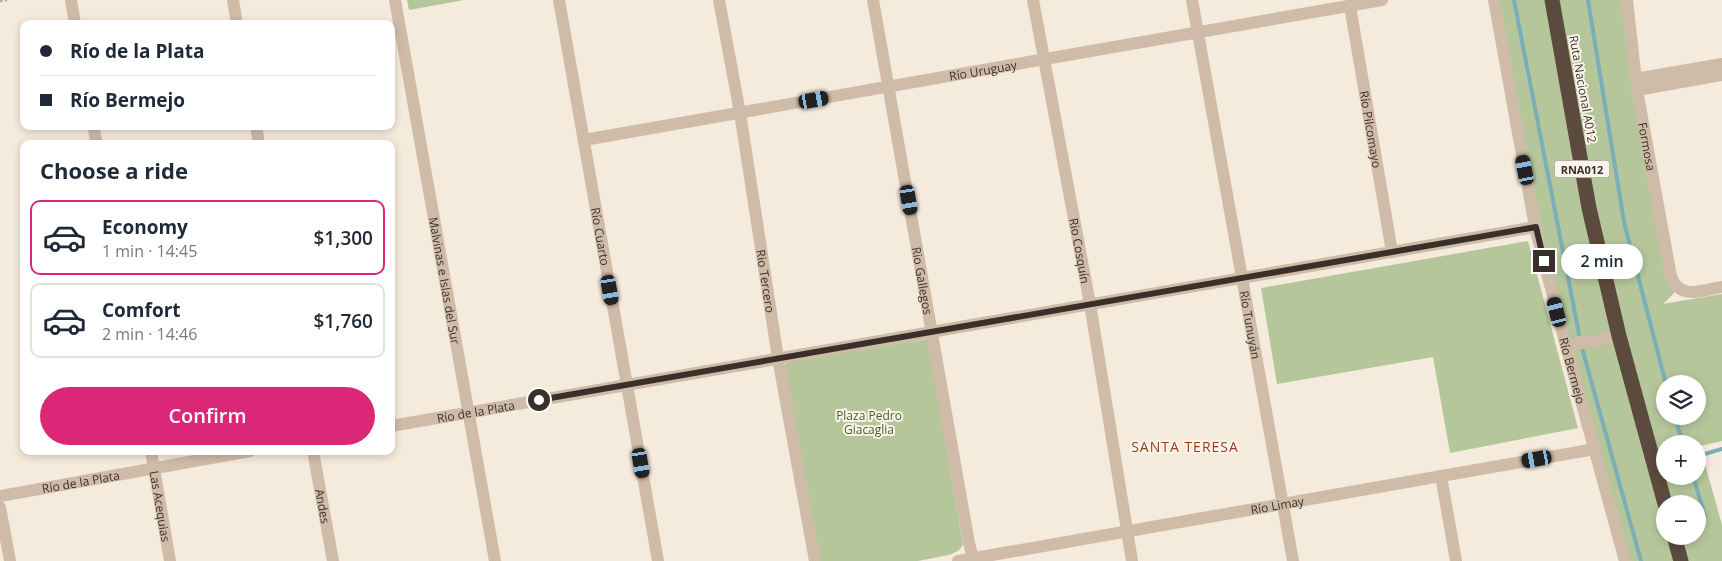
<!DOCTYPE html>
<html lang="en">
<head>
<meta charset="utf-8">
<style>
  :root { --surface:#fff; --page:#f2f2f3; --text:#1f2937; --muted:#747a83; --line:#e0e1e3; --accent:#db2777 }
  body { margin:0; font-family:"Open Sans",sans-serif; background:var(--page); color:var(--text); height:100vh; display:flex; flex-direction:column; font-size:19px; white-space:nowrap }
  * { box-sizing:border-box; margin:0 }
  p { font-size:16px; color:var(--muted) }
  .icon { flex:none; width:28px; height:28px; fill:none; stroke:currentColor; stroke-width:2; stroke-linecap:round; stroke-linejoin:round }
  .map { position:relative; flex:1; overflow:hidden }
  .drawer { position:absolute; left:20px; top:140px; width:375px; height:315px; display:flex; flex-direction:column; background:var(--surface); border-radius:10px; box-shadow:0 2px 8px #0003 }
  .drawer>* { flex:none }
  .hud { position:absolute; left:20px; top:20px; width:375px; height:110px; border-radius:10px; box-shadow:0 2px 8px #0003; display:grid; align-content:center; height:110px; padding:0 20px; background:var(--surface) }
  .tools { position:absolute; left:1656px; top:375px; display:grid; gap:10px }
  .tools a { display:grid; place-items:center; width:50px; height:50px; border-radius:50%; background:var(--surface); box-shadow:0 2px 8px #0003; font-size:25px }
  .end { position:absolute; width:22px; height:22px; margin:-11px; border:6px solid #3b3029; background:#fff; box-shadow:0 0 0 2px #fff }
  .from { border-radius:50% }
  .bubble { position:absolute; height:35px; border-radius:18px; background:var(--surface); box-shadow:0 2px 8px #0003; font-size:16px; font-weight:600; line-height:35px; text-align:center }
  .car { position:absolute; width:15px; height:30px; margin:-15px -8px; border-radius:6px; box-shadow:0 0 4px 1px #0007; background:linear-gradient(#222 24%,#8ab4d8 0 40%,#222 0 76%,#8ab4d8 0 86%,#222 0) }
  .hud b { display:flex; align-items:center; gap:18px; height:48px; font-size:19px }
  .hud b+b { border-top:1px solid var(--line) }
  .hud i { width:12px; height:12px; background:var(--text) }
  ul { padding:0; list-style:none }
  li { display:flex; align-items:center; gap:15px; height:75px; margin:0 10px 8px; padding:0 10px; border:2px solid var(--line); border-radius:10px }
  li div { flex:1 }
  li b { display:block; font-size:19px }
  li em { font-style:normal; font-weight:600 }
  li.current { border-color:var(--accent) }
  li>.icon { width:45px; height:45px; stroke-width:1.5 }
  h2 { padding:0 20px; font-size:22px; line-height:60px }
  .primary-button { display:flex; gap:10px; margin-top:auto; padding:10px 20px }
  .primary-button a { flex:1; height:58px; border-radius:30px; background:var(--accent); color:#fff; font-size:20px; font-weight:600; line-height:58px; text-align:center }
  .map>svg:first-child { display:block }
  .green { fill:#b5c69b; fill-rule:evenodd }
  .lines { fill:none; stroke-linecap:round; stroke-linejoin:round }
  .stream { stroke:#79afb6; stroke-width:4 }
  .path { stroke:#bba691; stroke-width:2.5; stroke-dasharray:2.5 2.5; stroke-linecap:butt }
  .minor { stroke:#cfbca8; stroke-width:12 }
  .highway { stroke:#5d4a3f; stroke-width:15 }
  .route { stroke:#3b3029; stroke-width:6 }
  .labels { text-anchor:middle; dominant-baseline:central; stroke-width:4; stroke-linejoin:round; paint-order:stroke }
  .shield { fill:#fcf5eb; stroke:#756b63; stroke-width:1 }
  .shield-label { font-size:11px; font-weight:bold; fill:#3b3029 }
  .street-label { font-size:12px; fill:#3b3029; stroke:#fcf5eb }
  .park-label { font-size:12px; fill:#465c29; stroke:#fcf5eb }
  .neighbourhood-label { font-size:14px; letter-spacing:1px; fill:#933d18; stroke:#fcf5eb }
</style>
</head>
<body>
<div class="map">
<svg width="1722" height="561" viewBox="0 0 1722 561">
  <rect width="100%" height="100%" fill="#f5ebdd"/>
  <path class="green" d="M407,0h57l-55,10z
    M1494,0h132l52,289 -15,15 59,-10v147l-22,5 22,79v36h-97l-59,-215zM1665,384h33v32h-33zM1665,444h33v32h-33zM1665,504h33v32h-33z
    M1528,241l50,187 -128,25 -17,-96 -156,27 -16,-96z
    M928,339l35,206 -5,6 -9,4 -31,6h-100l-34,-194 4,-6z"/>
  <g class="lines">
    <path class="stream" d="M1514,0l65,334
      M1588,0l36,222 42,162
      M1582,348l59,213
      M1675,416l8,28
      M1698,456l24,-7
      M1693,476l12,40"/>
    <path class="path" d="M0,1l7,-1"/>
    <g class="minor">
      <path d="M71,0l4,24"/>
      <path d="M233,0l4,24"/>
      <path id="s1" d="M395,0l100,561"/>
      <path id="s2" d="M559,0l99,561"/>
      <path id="s3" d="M719,0l21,113 38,245 37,203"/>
      <path id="s4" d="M873,0l96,543 5,18"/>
      <path id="s5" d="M1033,0l57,304 42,257"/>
      <path id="s6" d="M1192,0l101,561"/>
      <path id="s7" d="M1494,0l41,227 31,119 59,215"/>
      <path id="s8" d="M1627,0l10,90 34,186c9,25 30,14 51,11"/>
      <path id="s9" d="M1350,6l42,246"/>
      <path d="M1635,79l87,-15"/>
      <path d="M1637,90l85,-15"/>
      <path d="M93,126l4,18"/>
      <path d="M256,126l3,18"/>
      <path id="s10" d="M584,140l798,-140"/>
      <path d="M1566,346l53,-10"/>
      <path id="s11" d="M391,426l1144,-199"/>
      <path id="s12" d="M151,451l19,110"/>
      <path id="s13" d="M313,451l20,110"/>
      <path d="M1441,476l15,85"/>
      <path id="s14" d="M0,496l250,-45"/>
      <path d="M0,507l10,54"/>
      <path id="s15" d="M958,561l637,-112"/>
    </g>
    <path class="highway" d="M1552,0l37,208 30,128 46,168
      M1674,536l7,25"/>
  </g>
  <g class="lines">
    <path class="route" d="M539,400l997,-173 8,34"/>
  </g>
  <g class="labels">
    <rect class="shield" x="1554.5" y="160.5" width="55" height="17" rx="4"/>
    <g class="shield-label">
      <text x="1582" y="169">RNA012</text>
    </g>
    <g class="street-label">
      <text stroke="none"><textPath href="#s10" startOffset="405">Río Uruguay</textPath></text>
      <text transform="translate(1583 89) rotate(80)">Ruta Nacional A012</text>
      <text stroke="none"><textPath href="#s9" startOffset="125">Río Pilcomayo</textPath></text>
      <text stroke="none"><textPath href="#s8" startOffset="148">Formosa</textPath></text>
      <text stroke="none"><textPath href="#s2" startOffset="240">Río Cuarto</textPath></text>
      <text stroke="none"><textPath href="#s5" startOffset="255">Rio Cosquín</textPath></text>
      <text stroke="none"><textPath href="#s1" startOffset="285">Malvinas e Islas del Sur</textPath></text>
      <text stroke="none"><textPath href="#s3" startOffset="285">Rio Tercero</textPath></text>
      <text stroke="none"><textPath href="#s4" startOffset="285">Rio Gallegos</textPath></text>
      <text stroke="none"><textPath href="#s6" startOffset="330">Río Tunuyán</textPath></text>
      <text stroke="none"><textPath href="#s7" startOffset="379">Río Bermejo</textPath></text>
      <text stroke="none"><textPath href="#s11" startOffset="86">Río de la Plata</textPath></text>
      <text stroke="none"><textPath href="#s14" startOffset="82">Río de la Plata</textPath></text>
      <text stroke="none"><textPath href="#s15" startOffset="324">Río Limay</textPath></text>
      <text stroke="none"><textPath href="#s12" startOffset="56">Las Acequias</textPath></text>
      <text stroke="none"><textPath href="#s13" startOffset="56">Andes</textPath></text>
    </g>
    <g class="park-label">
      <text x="869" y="415">Plaza Pedro<tspan x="869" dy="14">Giacaglia</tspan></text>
    </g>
    <g class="neighbourhood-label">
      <text x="1185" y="446">SANTA TERESA</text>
    </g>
  </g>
</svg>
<div class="tools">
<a><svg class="icon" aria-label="layers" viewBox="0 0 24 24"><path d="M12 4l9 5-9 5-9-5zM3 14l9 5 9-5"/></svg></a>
<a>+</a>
<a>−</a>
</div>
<i class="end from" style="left:539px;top:400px"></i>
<i class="end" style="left:1544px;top:261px"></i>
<div class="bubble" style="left:1561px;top:244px;width:82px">2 min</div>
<i class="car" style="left:814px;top:100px;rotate:80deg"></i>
<i class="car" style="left:1525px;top:170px;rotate:349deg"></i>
<i class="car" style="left:909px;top:200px;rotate:170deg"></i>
<i class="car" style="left:610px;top:290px;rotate:170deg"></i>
<i class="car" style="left:1557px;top:312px;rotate:346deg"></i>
<i class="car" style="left:1537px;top:459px;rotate:260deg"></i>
<i class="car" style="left:641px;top:463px;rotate:170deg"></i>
<div class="hud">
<b><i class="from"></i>Río de la Plata</b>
<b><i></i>Río Bermejo</b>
</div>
<section class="drawer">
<h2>Choose a ride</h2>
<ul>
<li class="current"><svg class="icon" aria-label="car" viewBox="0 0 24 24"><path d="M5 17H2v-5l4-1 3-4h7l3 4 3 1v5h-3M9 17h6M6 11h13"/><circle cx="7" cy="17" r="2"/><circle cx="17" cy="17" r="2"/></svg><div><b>Economy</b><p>1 min · 14:45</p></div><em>$1,300</em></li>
<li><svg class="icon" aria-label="car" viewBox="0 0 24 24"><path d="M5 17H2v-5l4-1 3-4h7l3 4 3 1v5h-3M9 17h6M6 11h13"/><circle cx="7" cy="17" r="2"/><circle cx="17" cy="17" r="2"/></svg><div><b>Comfort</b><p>2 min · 14:46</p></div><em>$1,760</em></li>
</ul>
<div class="primary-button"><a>Confirm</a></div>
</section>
</div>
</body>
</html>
